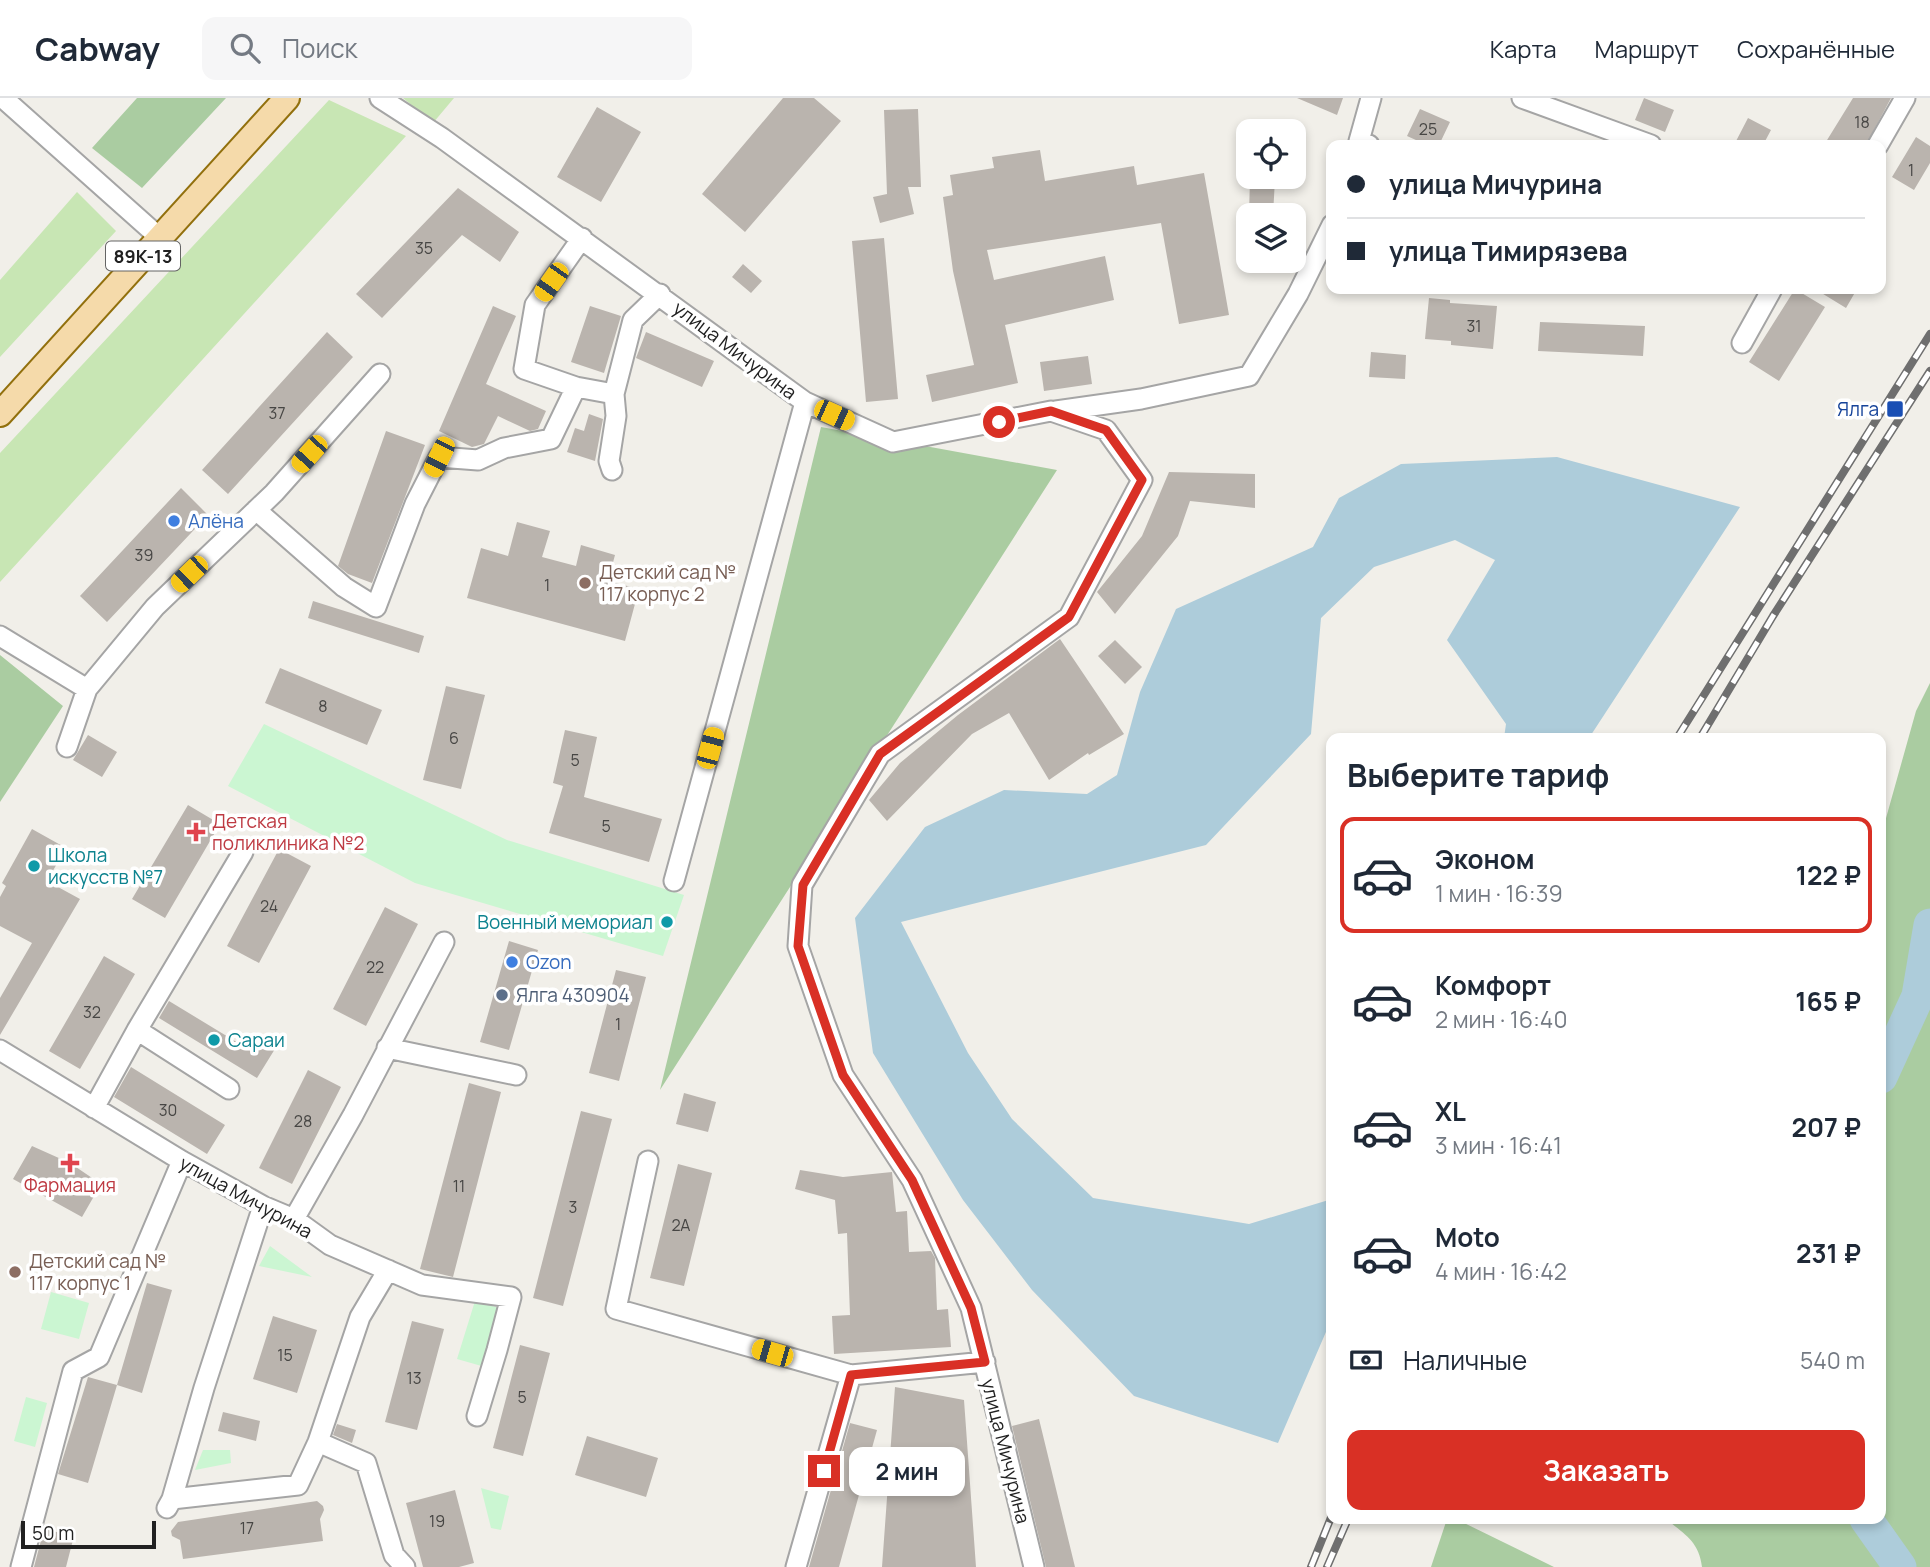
<!DOCTYPE html>
<html lang="ru">
<head>
<meta charset="utf-8">
<style>
  :root { --surface:#fff; --page:#f6f6f7; --text:#1f2937; --muted:#747a83; --line:#e0e1e3; --accent:#d93025 }
  body { margin:0; font-family:Manrope,sans-serif; background:var(--page); color:var(--text); height:100vh; display:flex; flex-direction:column; font-size:26px; white-space:nowrap }
  * { box-sizing:border-box; margin:0 }
  p { font-size:23px; color:var(--muted) }
  .icon { flex:none; width:38px; height:38px; fill:none; stroke:currentColor; stroke-width:2; stroke-linecap:round; stroke-linejoin:round }
  .map { position:relative; flex:1; overflow:hidden }
  .sheet { position:absolute; left:1326px; top:635px; width:560px; height:791px; display:flex; flex-direction:column; background:var(--surface); border-radius:14px; box-shadow:0 4px 10px #0003 }
  .sheet>* { flex:none }
  .guide { position:absolute; left:1326px; top:42px; width:560px; height:154px; border-radius:14px; box-shadow:0 4px 10px #0003; display:grid; align-content:center; height:154px; padding:0 21px; background:var(--surface) }
  .fabs { position:absolute; left:1236px; top:21px; display:grid; gap:14px }
  .fabs a { display:grid; place-items:center; width:70px; height:70px; border-radius:14px; background:var(--surface); box-shadow:0 4px 10px #0003; font-size:35px }
  .scale { position:absolute; left:21px; bottom:18px; width:135px; box-sizing:border-box; padding-left:7px; border:4px solid #212121; border-top:0; font-size:19px; line-height:24px; white-space:nowrap; color:#212121; -webkit-text-stroke:5px #fff; paint-order:stroke }
  .end { position:absolute; width:32px; height:32px; margin:-16px; border:9px solid #d93025; background:#fff; box-shadow:0 0 0 4px #fff }
  .from { border-radius:50% }
  .bubble { position:absolute; height:49px; border-radius:14px; background:var(--surface); box-shadow:0 4px 10px #0003; font-size:23px; font-weight:700; line-height:49px; text-align:center }
  .car { position:absolute; width:21px; height:42px; margin:-21px -10px; border-radius:9px; box-shadow:0 0 5px 2px #0007; background:linear-gradient(#f5c518 24%,#345 0 40%,#f5c518 0 76%,#345 0 86%,#f5c518 0) }
  .guide b { display:flex; align-items:center; gap:24px; height:66px; font-size:26px }
  .guide b+b { border-top:2px solid var(--line) }
  .guide i { width:18px; height:18px; background:var(--text) }
  ul { padding:0; list-style:none }
  li { display:flex; align-items:center; gap:21px; height:116px; margin:0 14px 10px; padding:0 7px; border:4px solid transparent; border-radius:14px }
  li div { flex:1 }
  li b { display:block; font-size:26px }
  li em { font-style:normal; font-weight:700 }
  li.selected { border-color:var(--accent) }
  li>.icon { width:63px; height:63px; stroke-width:1.5 }
  h2 { padding:0 21px; font-size:32px; line-height:84px }
  .pay { display:flex; align-items:center; gap:18px; height:77px; padding:0 21px; font-size:26px }
  .pay p { margin-inline-start:auto }
  .primary-button { display:flex; gap:14px; margin-top:auto; padding:14px 21px }
  .primary-button a { flex:1; height:80px; border-radius:14px; background:var(--accent); color:#fff; font-size:28px; font-weight:700; line-height:80px; text-align:center }
  header { display:flex; align-items:center; gap:42px; box-sizing:border-box; height:98px; padding:0 35px; background:var(--surface); border-bottom:2px solid var(--line) }
  header strong { font-size:33px }
  nav { display:flex; gap:38px; margin-inline-start:auto; font-size:24px }
  .search { width:490px; height:63px; background:var(--page); display:flex; align-items:center; gap:18px; box-sizing:border-box; padding:0 24px; border-radius:14px; color:var(--muted); font-size:26px }
  .map>svg:first-child { display:block }
  .grass { fill:#c8e6b4 }
  .forest { fill:#aacca1 }
  .park { fill:#cbf6d2 }
  .water { fill:#adccda }
  .lines { fill:none; stroke-linecap:round; stroke-linejoin:round }
  .river { stroke:#adccda; stroke-width:33 }
  .building { fill:#bab4ae }
  .minor-casing { stroke:#a5a5a5; stroke-width:23 }
  .major-casing { stroke:#92700d; stroke-width:28 }
  .minor { stroke:#fff; stroke-width:19 }
  .major { stroke:#f5daaa; stroke-width:24 }
  .rail-casing { stroke:#6f6f6f; stroke-width:8 }
  .rail { stroke:#fff; stroke-width:5; stroke-dasharray:16; stroke-linecap:butt }
  .route { stroke:#d93025; stroke-width:9 }
  .transit-dot { fill:#1a4fb4; stroke:#fff; stroke-width:2.5 }
  .shop-dot { fill:#3f7fe0; stroke:#fff; stroke-width:2.5 }
  .education-dot { fill:#8d6e63; stroke:#fff; stroke-width:2.5 }
  .health-dot { fill:#e0444e; stroke:#fff; stroke-width:2.5 }
  .culture-dot { fill:#0f9aa8; stroke:#fff; stroke-width:2.5 }
  .service-dot { fill:#5c6f8a; stroke:#fff; stroke-width:2.5 }
  .labels { text-anchor:middle; dominant-baseline:central; stroke-width:7; stroke-linejoin:round; paint-order:stroke }
  .number-label { font-size:16px; fill:#474644 }
  .shield { fill:#fff; stroke:#646464; stroke-width:2 }
  .shield-label { font-size:18px; font-weight:bold; fill:#212121 }
  .street-label { font-size:19px; fill:#212121; stroke:#fff }
  .transit-label { font-size:19px; fill:#164399; stroke:#fff; text-anchor:end }
  .shop-label { font-size:19px; fill:#366cbe; stroke:#fff; text-anchor:start }
  .education-label { font-size:19px; fill:#785e54; stroke:#fff; text-anchor:start }
  .health-label { font-size:19px; fill:#be3a42; stroke:#fff; text-anchor:start }
  .culture-label { font-size:19px; fill:#0d838f; stroke:#fff; text-anchor:start }
  .service-label { font-size:19px; fill:#4e5e75; stroke:#fff; text-anchor:start }
</style>
</head>
<body>
<header>
<strong>Cabway</strong>
<div class="search"><svg class="icon" aria-label="search" viewBox="0 0 24 24"><circle cx="10" cy="10" r="6"/><path d="M15 15l6 6"/></svg>Поиск</div>
<nav><a>Карта</a><a>Маршрут</a><a>Сохранённые</a></nav>
</header>
<div class="map">
<svg width="1930" height="1469" viewBox="0 0 1930 1469">
  <rect width="100%" height="100%" fill="#f1efe9"/>
  <path class="grass" d="M403,0h51l-21,25z
    M329,2l77,36 -406,446v-129z
    M77,94l39,39 -116,126v-77z"/>
  <path class="forest" d="M137,0h89l-84,90 -50,-40z
    M821,329l236,43 -397,620z
    M0,557l63,51 -63,96z
    M1930,585v884h-228c-3,-26 -18,-33 -36,-48h215v-683l35,-125z
    M1447,1421h9l98,48h-123z"/>
  <path class="park" d="M264,626l243,116 177,55 -21,61 -248,-73 -187,-97z
    M270,1148l42,31 -53,-11z
    M51,1194l38,11 -10,36 -38,-10z
    M475,1203l28,8 -18,58 -28,-8z
    M26,1299l21,6 -12,44 -21,-6z
    M203,1352h27l1,13 -36,7z
    M481,1390l28,8 -8,34 -10,-2z"/>
  <path class="water" d="M1557,359l183,50 -151,231h-85l2,-14 -59,-84 48,-80 -40,-20 -81,27 -53,51 -10,116 -105,111 -305,77 67,131 44,66 81,79 156,26 83,-25v119l-54,125 -144,-47 -102,-106 -69,-90 -90,-147 -18,-135 70,-91 79,-37 83,4 30,-19 23,-83 36,-83 137,-62 26,-49 62,-34z"/>
  <g class="lines">
    <path class="river" d="M1881,979l37,-81 12,-71
      M1866,1421l34,48"/>
  </g>
  <path class="building" d="M783,0h31l27,23 -96,111 -43,-38z
    M1297,0h46l-6,17z
    M1644,0l30,12 -9,22 -30,-12z
    M1853,0h38l-25,47h-42z
    M597,9l44,25 -40,70 -44,-25z
    M918,11l3,78h-13l6,27 -34,9 -7,-26 14,-3 -3,-84z
    M1420,11l30,13 -11,23h-12l-20,-9z
    M1748,20l23,12 -8,15h-29z
    M1916,39l14,9v17l-16,27 -22,-13z
    M1040,52l5,31 89,-15 3,19 67,-12 25,142 -50,9 -18,-101 -174,27 7,30 111,-24 9,44 -109,25 13,58 -86,19 -6,-27 48,-10 -21,-94 -10,-74 10,-2 -3,-20 44,-7 -2,-11z
    M1250,80l25,1 -2,36h-24z
    M458,90l61,44 -19,30 -38,-27 -80,83 -26,-24z
    M884,140l14,161 -32,3 -14,-161z
    M743,166l19,17 -11,12 -19,-16z
    M1795,191l30,18 -46,74 -30,-19z
    M1815,191h42l-11,19z
    M1429,200l21,2v3l47,3 -4,43 -42,-4v-4l-26,-2z
    M493,208l23,10 -30,68 60,27 -8,18 -8,2 -32,-15 -14,28 -12,3 -33,-16z
    M590,208l31,10 -17,57 -33,-11z
    M1540,224l105,4 -2,30 -105,-5z
    M327,234l26,25 -125,137 -26,-24z
    M646,234l68,29 -12,26 -66,-29z
    M1371,254l35,3 -1,24 -36,-2z
    M1088,258l4,28 -48,7 -4,-29z
    M589,316l14,5 -8,42 -28,-9 8,-24 9,3z
    M386,333l39,14 -53,138 -24,-9 -10,-8z
    M1169,374l86,2v34l-65,-7 -12,35 -63,78 -18,-22 45,-56z
    M181,390l27,27 -101,107 -27,-26z
    M517,424l33,9 -8,26 34,9 5,-21 34,10 -7,26 31,8 -14,52 -158,-43 14,-50 27,8z
    M313,503l111,35 -5,17 -111,-35z
    M1060,541l64,95 -35,21 -1,-2 -39,27 -40,-67 -37,21 -85,87 -18,-21 31,-37 58,-48z
    M1115,542l27,27 -17,17 -27,-28z
    M280,570l102,42 -15,35 -102,-42z
    M446,588l39,9 -24,94 -38,-9z
    M565,632l32,7 -13,60 78,22 -13,43 -100,-29 14,-47 -10,-3z
    M88,637l29,17 -15,25 -29,-17z
    M188,707l32,19 -55,94 -33,-19z
    M32,731l34,19 -19,33 33,18 -80,136v-37l32,-55 -32,-17v-29l6,-11 -4,-3z
    M279,751l32,17 -52,97 -32,-17z
    M385,809l33,17 -52,102 -33,-17z
    M509,843l29,9 -29,100 -29,-8z
    M104,858l31,18 -55,95 -31,-18z
    M616,872l30,7 -27,104 -30,-8z
    M169,903l84,51 10,-17 15,9 -21,34 -98,-60z
    M131,969l94,58 -18,29 -93,-57z
    M308,972l33,17 -49,97 -33,-16z
    M469,985l32,9 -48,185 -33,-8z
    M684,995l32,9 -8,30 -32,-8z
    M581,1013l31,8 -49,187 -30,-8z
    M32,1048l38,17 31,21 -19,33 -69,-38z
    M678,1066l34,9 -28,113 -34,-8z
    M800,1072l43,7 49,-5 4,40 11,-1 2,41 22,-1 4,7 2,52 11,-1 3,38 -117,7 -2,-38 18,-1 -3,-82 -9,1 -3,-34 -40,-11z
    M147,1185l25,7 -30,103 -25,-8z
    M273,1218l44,14 -20,63 -44,-14z
    M412,1223l32,8 -27,101 -32,-8z
    M520,1247l30,8 -27,103 -30,-8z
    M88,1279l29,8 -29,98 -30,-9z
    M895,1289l69,13 12,167h-94z
    M223,1314l37,9 -4,20 -38,-10z
    M1039,1321l36,148h-29l-34,-141z
    M850,1325l27,7 -38,137h-30z
    M337,1326l19,6 -4,13 -19,-8z
    M587,1338l71,22 -12,39 -71,-22z
    M455,1392l19,73 -15,4h-36l-17,-64z
    M317,1403l6,5 1,4 -4,9 3,22 -140,18 -3,-19 -8,-4 -1,-5 7,-9z
    M44,1431l30,7 -8,31h-32z"/>
  <g class="lines">
    <g class="minor-casing">
      <path id="minor" d="M3,0l156,139
        M380,0l62,40 363,264 88,40 158,-31 55,19 36,50 -73,137 -189,137 -78,131 -4,61 45,129 69,105 59,128 63,259
        M1522,0l129,47
        M1369,47l-10,-4 12,-43
        M1878,47l27,-47
        M1742,245l30,-54
        M576,289l38,7 19,-74 27,-26
        M1056,313l85,-12 108,-23 49,-82 34,-69
        M612,372l-3,-9 7,-45 -2,-22
        M256,412l88,77 32,20 39,-103 24,-47 39,3 26,-12 47,-9 25,-52 -52,-18 11,-64 47,-67
        M0,538l87,53
        M67,649l20,-58 68,-82 119,-114 106,-119
        M674,783l131,-479
        M137,932l92,59
        M387,950l129,27
        M0,952l182,111 81,45 31,13 36,26 92,40 89,12 -14,53 -20,66
        M94,1010l43,-78 106,-178
        M648,1063l-32,148 235,66
        M294,1121l59,-104 91,-173
        M318,1344l48,21 28,92 11,12
        M172,1401l32,-111 59,-182
        M167,1410l5,-9 126,-14 20,-43 42,-125 28,-47
        M21,1469l52,-196 26,-14 83,-196
        M796,1469l55,-192 134,-13"/>
    </g>
    <g class="major-casing">
      <path id="major" d="M0,316l287,-316"/>
    </g>
    <use href="#minor" class="minor"/>
    <use href="#major" class="major"/>
    <g class="rail-casing">
      <path id="rail" d="M1677,640l253,-404
        M1700,640l73,-122 157,-245
        M1311,1469l21,-52
        M1327,1469l21,-48"/>
    </g>
    <use href="#rail" class="rail"/>
  </g>
  <g class="lines">
    <path class="route" d="M824,1373l27,-96 134,-13 -14,-54 -59,-128 -69,-105 -45,-129 5,-61 77,-131 189,-137 73,-137 -36,-50 -55,-19 -52,11"/>
  </g>
  <rect class="transit-dot" x="1886" y="302" width="18" height="18" rx="3.5"/>
  <g class="shop-dot">
    <circle cx="174" cy="423" r="7"/>
    <circle cx="512" cy="864" r="7"/>
  </g>
  <g class="education-dot">
    <circle cx="585" cy="485" r="7"/>
    <circle cx="15" cy="1174" r="7"/>
  </g>
  <g class="health-dot">
    <path d="M192.5 723.5h7v7h7v7h-7v7h-7v-7h-7v-7h7z"/>
    <path d="M66.5 1054.5h7v7h7v7h-7v7h-7v-7h-7v-7h7z"/>
  </g>
  <g class="culture-dot">
    <circle cx="34" cy="768" r="7"/>
    <circle cx="667" cy="824" r="7"/>
    <circle cx="214" cy="942" r="7"/>
  </g>
  <circle class="service-dot" cx="502" cy="897" r="7"/>
  <g class="labels">
    <g class="number-label">
      <text x="1862" y="24">18</text>
      <text x="1428" y="31">25</text>
      <text x="1911" y="72">1</text>
      <text x="424" y="150">35</text>
      <text x="1474" y="228">31</text>
      <text x="277" y="315">37</text>
      <text x="144" y="457">39</text>
      <text x="547" y="487">1</text>
      <text x="323" y="608">8</text>
      <text x="454" y="640">6</text>
      <text x="575" y="662">5</text>
      <text x="606" y="728">5</text>
      <text x="269" y="808">24</text>
      <text x="375" y="869">22</text>
      <text x="92" y="914">32</text>
      <text x="618" y="926">1</text>
      <text x="168" y="1012">30</text>
      <text x="303" y="1023">28</text>
      <text x="459" y="1088">11</text>
      <text x="573" y="1109">3</text>
      <text x="681" y="1127">2А</text>
      <text x="285" y="1257">15</text>
      <text x="414" y="1280">13</text>
      <text x="522" y="1299">5</text>
      <text x="437" y="1423">19</text>
      <text x="247" y="1430">17</text>
    </g>
    <rect class="shield" x="106" y="143.5" width="74" height="29" rx="5"/>
    <g class="shield-label">
      <text x="143" y="158">89К-13</text>
    </g>
    <g class="street-label">
      <text transform="translate(735 252) rotate(37)">улица Мичурина</text>
      <text transform="translate(246 1099) rotate(29)">улица Мичурина</text>
      <text transform="translate(1006 1353) rotate(76)">улица Мичурина</text>
    </g>
    <g class="transit-label">
      <text x="1879" y="311">Ялга</text>
    </g>
    <g class="shop-label">
      <text x="188" y="423">Алёна</text>
      <text x="526" y="864">Ozon</text>
    </g>
    <g class="education-label">
      <text x="599" y="474">Детский сад №<tspan x="599" dy="22">117 корпус 2</tspan></text>
      <text x="29" y="1163">Детский сад №<tspan x="29" dy="22">117 корпус 1</tspan></text>
    </g>
    <g class="health-label">
      <text x="212" y="723">Детская<tspan x="212" dy="22">поликлиника №2</tspan></text>
      <text x="70" y="1087" text-anchor="middle">Фармация</text>
    </g>
    <g class="culture-label">
      <text x="48" y="757">Школа<tspan x="48" dy="22">искусств №7</tspan></text>
      <text x="653" y="824" text-anchor="end">Военный мемориал</text>
      <text x="228" y="942">Сараи</text>
    </g>
    <g class="service-label">
      <text x="516" y="897">Ялга 430904</text>
    </g>
  </g>
</svg>
<div class="fabs">
<a><svg class="icon" aria-label="locate" viewBox="0 0 24 24"><circle cx="12" cy="12" r="6"/><path d="M12 2v4M12 18v4M2 12h4M18 12h4"/></svg></a>
<a><svg class="icon" aria-label="layers" viewBox="0 0 24 24"><path d="M12 4l9 5-9 5-9-5zM3 14l9 5 9-5"/></svg></a>
</div>
<div class="scale">50 m</div>
<i class="end from" style="left:999px;top:324px"></i>
<i class="end" style="left:824px;top:1373px"></i>
<div class="bubble" style="left:849px;top:1349px;width:116px">2 мин</div>
<i class="car" style="left:551px;top:184px;rotate:215deg"></i>
<i class="car" style="left:834px;top:317px;rotate:114deg"></i>
<i class="car" style="left:309px;top:356px;rotate:222deg"></i>
<i class="car" style="left:439px;top:359px;rotate:206deg"></i>
<i class="car" style="left:189px;top:476px;rotate:226deg"></i>
<i class="car" style="left:710px;top:650px;rotate:15deg"></i>
<i class="car" style="left:772px;top:1255px;rotate:286deg"></i>
<div class="guide">
<b><i class="from"></i>улица Мичурина</b>
<b><i></i>улица Тимирязева</b>
</div>
<section class="sheet">
<h2>Выберите тариф</h2>
<ul>
<li class="selected"><svg class="icon" aria-label="car" viewBox="0 0 24 24"><path d="M5 17H2v-5l4-1 3-4h7l3 4 3 1v5h-3M9 17h6M6 11h13"/><circle cx="7" cy="17" r="2"/><circle cx="17" cy="17" r="2"/></svg><div><b>Эконом</b><p>1 мин · 16:39</p></div><em>122 ₽</em></li>
<li><svg class="icon" aria-label="car" viewBox="0 0 24 24"><path d="M5 17H2v-5l4-1 3-4h7l3 4 3 1v5h-3M9 17h6M6 11h13"/><circle cx="7" cy="17" r="2"/><circle cx="17" cy="17" r="2"/></svg><div><b>Комфорт</b><p>2 мин · 16:40</p></div><em>165 ₽</em></li>
<li><svg class="icon" aria-label="car" viewBox="0 0 24 24"><path d="M5 17H2v-5l4-1 3-4h7l3 4 3 1v5h-3M9 17h6M6 11h13"/><circle cx="7" cy="17" r="2"/><circle cx="17" cy="17" r="2"/></svg><div><b>XL</b><p>3 мин · 16:41</p></div><em>207 ₽</em></li>
<li><svg class="icon" aria-label="car" viewBox="0 0 24 24"><path d="M5 17H2v-5l4-1 3-4h7l3 4 3 1v5h-3M9 17h6M6 11h13"/><circle cx="7" cy="17" r="2"/><circle cx="17" cy="17" r="2"/></svg><div><b>Moto</b><p>4 мин · 16:42</p></div><em>231 ₽</em></li>
</ul>
<div class="pay"><svg class="icon" aria-label="cash" viewBox="0 0 24 24"><path d="M3 7h18v10H3z"/><circle cx="12" cy="12" r="2"/></svg>Наличные<p>540 m</p></div>
<div class="primary-button"><a>Заказать</a></div>
</section>
</div>
</body>
</html>
